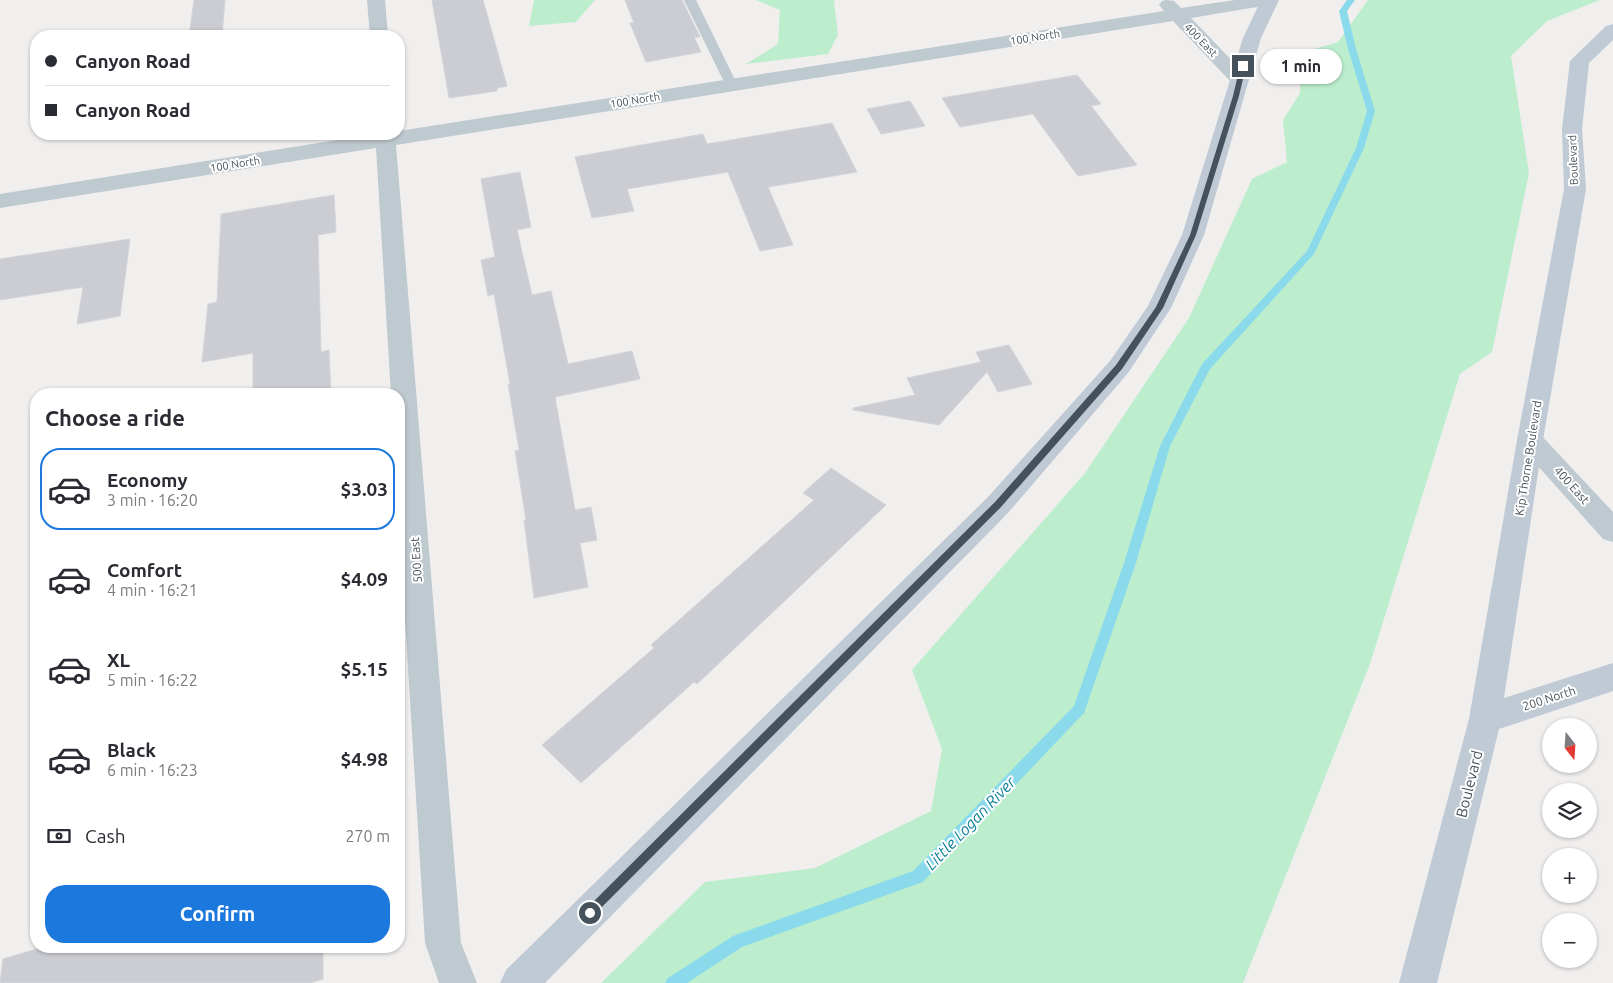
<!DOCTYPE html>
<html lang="en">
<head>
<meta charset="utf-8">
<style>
  :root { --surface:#fff; --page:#f7f7f7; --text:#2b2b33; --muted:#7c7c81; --line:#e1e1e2; --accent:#1b78dd }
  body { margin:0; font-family:Ubuntu,sans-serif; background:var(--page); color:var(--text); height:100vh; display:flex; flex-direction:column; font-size:19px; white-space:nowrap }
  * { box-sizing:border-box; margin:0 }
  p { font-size:16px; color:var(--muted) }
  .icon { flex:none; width:28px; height:28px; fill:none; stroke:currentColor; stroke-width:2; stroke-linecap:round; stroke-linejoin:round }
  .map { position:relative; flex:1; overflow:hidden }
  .panel { position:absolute; left:30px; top:388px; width:375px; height:565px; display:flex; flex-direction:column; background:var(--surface); border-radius:20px; box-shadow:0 1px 4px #0004 }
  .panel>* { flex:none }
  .top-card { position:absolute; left:30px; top:30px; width:375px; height:110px; border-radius:20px; box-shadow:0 1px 4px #0004; display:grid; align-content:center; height:110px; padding:0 15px; background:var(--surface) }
  .needle { width:32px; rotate:163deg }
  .controls { position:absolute; left:1542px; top:718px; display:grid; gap:10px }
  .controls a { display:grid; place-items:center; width:55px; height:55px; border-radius:50%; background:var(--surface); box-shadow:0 1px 4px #0004; font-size:25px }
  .end { position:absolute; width:22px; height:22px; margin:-11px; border:6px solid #46525b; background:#fff; box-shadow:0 0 0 2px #fff }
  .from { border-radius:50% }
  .bubble { position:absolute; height:35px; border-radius:18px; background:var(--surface); box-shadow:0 1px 4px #0004; font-size:16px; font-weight:600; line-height:35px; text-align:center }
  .top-card b { display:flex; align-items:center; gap:18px; height:48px; font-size:19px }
  .top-card b+b { border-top:1px solid var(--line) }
  .top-card i { width:12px; height:12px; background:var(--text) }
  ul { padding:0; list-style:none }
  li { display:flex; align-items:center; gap:15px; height:82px; margin:0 10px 8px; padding:0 5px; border:2px solid transparent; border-radius:20px }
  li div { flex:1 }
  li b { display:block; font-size:19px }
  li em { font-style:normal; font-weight:600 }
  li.selected { border-color:var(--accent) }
  li>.icon { width:45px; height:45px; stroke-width:1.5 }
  h2 { padding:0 15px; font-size:22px; line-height:60px }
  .pay { display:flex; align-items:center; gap:12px; height:55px; padding:0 15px; font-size:19px }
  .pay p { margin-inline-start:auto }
  .cta { display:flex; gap:10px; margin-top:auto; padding:10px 15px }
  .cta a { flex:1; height:58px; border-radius:20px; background:var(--accent); color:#fff; font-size:20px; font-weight:600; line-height:58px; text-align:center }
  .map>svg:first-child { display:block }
  .green { fill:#bceece }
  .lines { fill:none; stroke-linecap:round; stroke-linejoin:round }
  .stream { fill:#8adaeb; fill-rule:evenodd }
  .building { fill:#cbcdd3; stroke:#d2d4da }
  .lane { fill:#bec9d0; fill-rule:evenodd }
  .street { fill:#bec9d0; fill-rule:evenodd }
  .secondary { fill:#bfcad5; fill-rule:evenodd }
  .route { fill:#46525b }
  .labels { text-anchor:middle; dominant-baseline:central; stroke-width:4; stroke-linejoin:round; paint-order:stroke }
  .far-street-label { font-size:11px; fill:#46525b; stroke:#fff }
  .street-label { font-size:12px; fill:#46525b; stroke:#fff }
  .near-street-label { font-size:15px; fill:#46525b; stroke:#fff }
  .near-water-label { font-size:16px; font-style:italic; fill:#0e8198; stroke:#fff }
</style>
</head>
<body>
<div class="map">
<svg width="1613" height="983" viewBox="0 0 1613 983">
  <rect width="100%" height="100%" fill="#f1eeee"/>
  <path class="green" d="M534,0h61l-19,22 -47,4z
    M756,0h78l4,35 -10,19 -82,10 32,-20 2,-34z
    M1368,0h232l-53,21 -36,35 18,117 -37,179 -32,22 -90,290 -127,319h-642l104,-101 110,-14 116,-57 11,-62 -30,-79 173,-197 104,-155 63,-139 35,-17 -4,-42 17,-27 1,-40 37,-11z"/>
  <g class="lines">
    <path class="stream" d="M1347,0h8l-8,11 9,38 19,62 -11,37 -50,106 -104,115 -40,77 -34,117 -52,150 -161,169 -181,65 -55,36h-22l3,-5 65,-42 180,-65 161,-165 50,-143 36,-117 42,-82 105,-113 49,-103 11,-37 -19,-62 -9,-38z"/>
  </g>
  <path class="building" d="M194,0h31l-3,36h-33z
    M432,0h51l24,86 -10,2v3l-48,7z
    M625,0h57l18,37h-6l7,15 -55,10 -16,-39h4z
    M1077,75l24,29 -10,2 46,59 -59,11 -45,-62 -73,13 -18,-29z
    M910,101l15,25 -44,8 -14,-25z
    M832,123l25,49 -89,15 25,58 -33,6 -32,-79 -101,17 7,22 -42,7 -17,-61 128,-23 4,10z
    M520,172l11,55 -14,3 15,65 19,-4 17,73 64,-13 8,28 -85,18 20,113 16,-3 6,33 -17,3 8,44 -54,11 -10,-78h2l-11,-69 4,-1 -11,-66h2l-16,-90 -6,2 -7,-36 14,-3 -14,-78z
    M334,195l2,37 -18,3 3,117 8,-2 2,44h-78v-41l-51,9 6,-58 9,-2 4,-88z
    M130,239l-10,77 -43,8 6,-37 -83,13v-41z
    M1009,345l23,39 -34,8 -11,-20 -48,53 -86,-15v-2l62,-13 -8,-17 74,-16 -5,-10z
    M831,468l55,37 -189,179 -3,-2 -113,101 -39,-38 112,-97 -3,-3 163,-145 -11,-7z
    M47,946h276v33l-13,4h-310l3,-24z"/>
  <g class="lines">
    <path class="lane" d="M684,0h12l41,84 -2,3 -4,1 -6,-4z"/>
    <path class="street" d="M367,0h18l3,36h-18z
      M1166,0l8,1 7,7 54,-8h43l-3,4 -84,14 55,57 3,4 -3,4 -7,2 -7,-2 -59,-62 -777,124 65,798 16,40h-38l-14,-40 -26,-421v-128h-8l-15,-246 -376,60v-14l375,-60h24v-3l765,-120 -5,-6 3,-4z
      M1530,430l9,3 74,79v30l-10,-3 -82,-92 -4,-7 4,-7z"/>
    <path class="secondary" d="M1261,0h18l-18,38 -57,197 -33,73 -43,65 -120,140 -463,470h-45l6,-13 482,-473 122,-136 38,-55 34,-71 61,-197z
      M1613,24v16l-24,23 -7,66 4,60 -43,251 -39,258 109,-35v28l-114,38 -62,254h-38l70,-264 48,-279 47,-251 -2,-60 8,-68 36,-35z"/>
  </g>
  <path class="route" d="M1243,64l3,2 -7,30 -43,139 -33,73 -41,61 -121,138 -408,409 -3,2 -4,-2 -2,-3 2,-4 409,-407 121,-137 40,-58 34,-72 43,-139 7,-30z"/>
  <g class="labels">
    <g class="far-street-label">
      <text transform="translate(1035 37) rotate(-9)">100 North</text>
      <text transform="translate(1201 40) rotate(46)">400 East</text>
      <text transform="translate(635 100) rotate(-9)">100 North</text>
      <text transform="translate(1573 160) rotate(-92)">Boulevard</text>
      <text transform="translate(235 164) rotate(-9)">100 North</text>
    </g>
    <g class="street-label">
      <text transform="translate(1528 458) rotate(-81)">Kip Thorne Boulevard</text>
      <text transform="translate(1572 485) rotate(48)">400 East</text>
      <text transform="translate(416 560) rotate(-94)">500 East</text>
      <text transform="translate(1549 698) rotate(-18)">200 North</text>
    </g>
    <g class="near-street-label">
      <text transform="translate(1469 784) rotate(-76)">Boulevard</text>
    </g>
    <g class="near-water-label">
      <text transform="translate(970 823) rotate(-46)">Little Logan River</text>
    </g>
  </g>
</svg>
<div class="controls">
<a><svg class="needle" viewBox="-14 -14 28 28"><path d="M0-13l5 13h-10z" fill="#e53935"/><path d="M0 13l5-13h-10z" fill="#7c7c81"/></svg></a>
<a><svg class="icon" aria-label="layers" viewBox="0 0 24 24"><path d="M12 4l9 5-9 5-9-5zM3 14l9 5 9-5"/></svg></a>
<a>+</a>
<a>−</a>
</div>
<i class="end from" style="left:590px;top:913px"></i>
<i class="end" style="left:1243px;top:66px"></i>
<div class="bubble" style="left:1260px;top:49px;width:82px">1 min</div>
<div class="top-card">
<b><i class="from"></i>Canyon Road</b>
<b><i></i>Canyon Road</b>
</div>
<section class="panel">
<h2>Choose a ride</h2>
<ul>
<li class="selected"><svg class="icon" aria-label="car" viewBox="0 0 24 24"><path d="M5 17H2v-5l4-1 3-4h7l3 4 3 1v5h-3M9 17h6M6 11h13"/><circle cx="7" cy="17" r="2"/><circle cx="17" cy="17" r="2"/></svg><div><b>Economy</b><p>3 min · 16:20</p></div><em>$3.03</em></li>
<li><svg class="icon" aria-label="car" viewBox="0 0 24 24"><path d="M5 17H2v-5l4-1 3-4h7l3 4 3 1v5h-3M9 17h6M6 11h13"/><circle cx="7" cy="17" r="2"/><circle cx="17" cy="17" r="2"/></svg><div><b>Comfort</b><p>4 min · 16:21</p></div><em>$4.09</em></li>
<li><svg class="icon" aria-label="car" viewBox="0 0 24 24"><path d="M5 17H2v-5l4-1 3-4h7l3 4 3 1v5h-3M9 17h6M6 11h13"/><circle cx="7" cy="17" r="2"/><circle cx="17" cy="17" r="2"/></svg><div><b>XL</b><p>5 min · 16:22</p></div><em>$5.15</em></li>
<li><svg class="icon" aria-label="car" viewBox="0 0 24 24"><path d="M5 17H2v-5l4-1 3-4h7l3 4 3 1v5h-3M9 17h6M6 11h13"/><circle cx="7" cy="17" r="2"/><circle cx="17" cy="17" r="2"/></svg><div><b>Black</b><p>6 min · 16:23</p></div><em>$4.98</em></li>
</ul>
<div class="pay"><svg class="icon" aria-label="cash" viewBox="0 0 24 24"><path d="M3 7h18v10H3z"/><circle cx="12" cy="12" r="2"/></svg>Cash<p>270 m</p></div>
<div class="cta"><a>Confirm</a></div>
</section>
</div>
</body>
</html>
